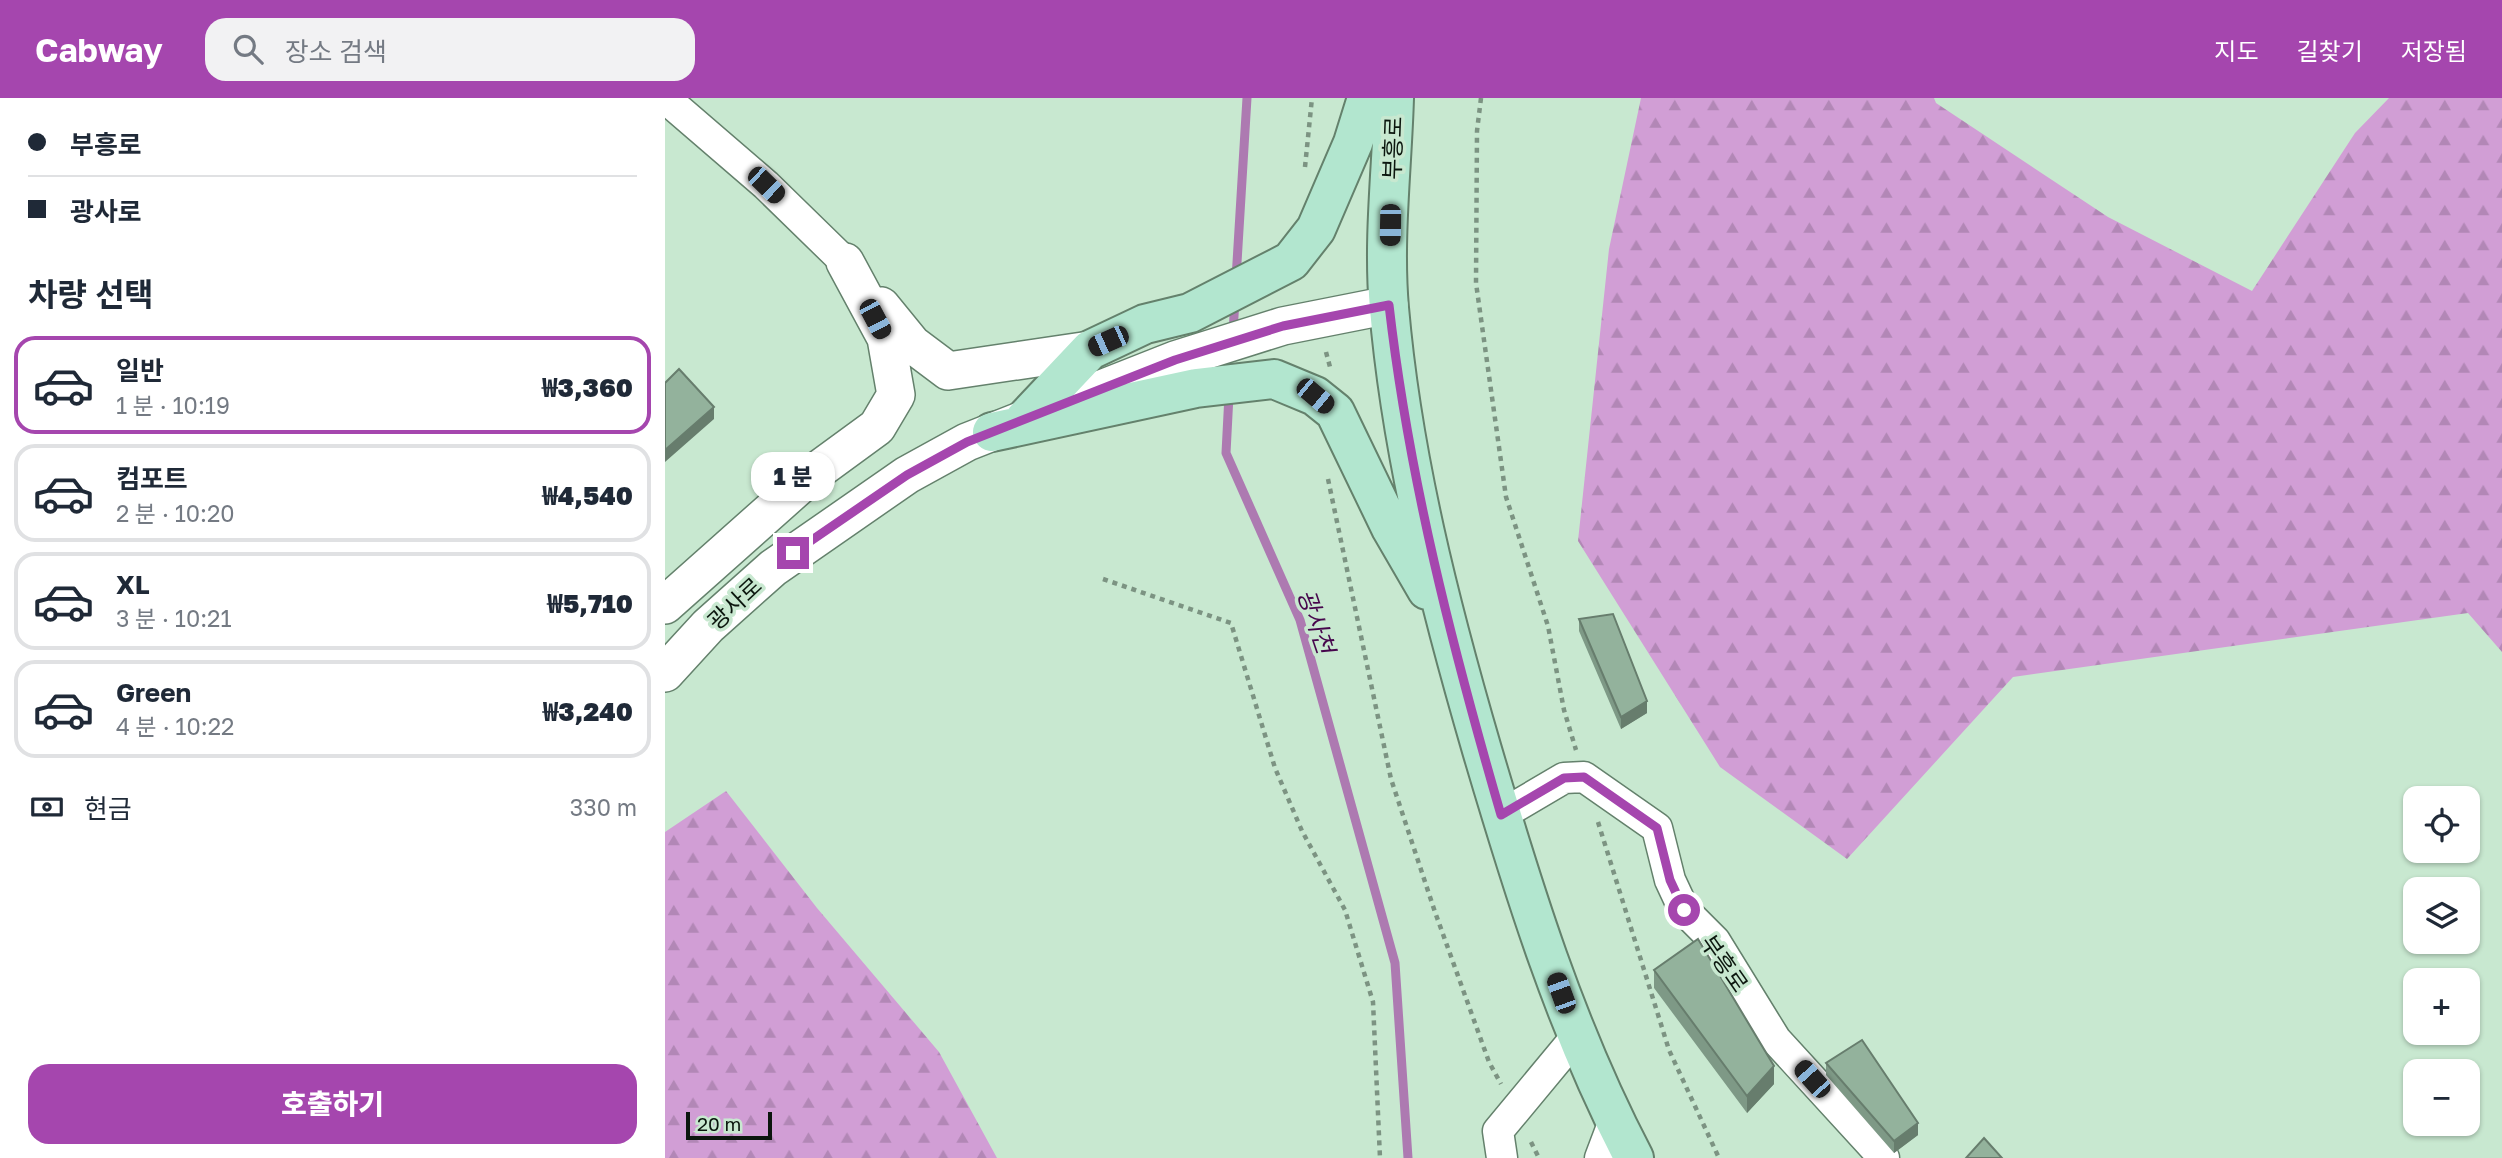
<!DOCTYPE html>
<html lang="ko">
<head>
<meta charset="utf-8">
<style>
  :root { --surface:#fff; --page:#f2f2f3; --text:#1f2937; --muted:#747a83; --line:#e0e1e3; --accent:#a546ae }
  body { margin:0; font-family:"Golos Text","Noto Sans KR",sans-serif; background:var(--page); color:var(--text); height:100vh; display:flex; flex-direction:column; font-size:26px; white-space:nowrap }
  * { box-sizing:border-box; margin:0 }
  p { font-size:23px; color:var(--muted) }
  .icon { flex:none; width:38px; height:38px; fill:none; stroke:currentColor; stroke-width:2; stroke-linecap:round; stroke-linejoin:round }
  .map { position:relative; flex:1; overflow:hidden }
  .panel { display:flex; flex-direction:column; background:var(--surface); width:665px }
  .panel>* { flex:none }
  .top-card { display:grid; align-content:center; height:154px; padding:0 28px; background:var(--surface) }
  .controls { position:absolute; left:1738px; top:688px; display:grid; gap:14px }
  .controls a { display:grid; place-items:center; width:77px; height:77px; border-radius:14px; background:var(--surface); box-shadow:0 2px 5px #0004; font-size:35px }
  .scale { position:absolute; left:21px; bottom:18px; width:86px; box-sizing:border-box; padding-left:7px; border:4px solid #0b160e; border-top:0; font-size:19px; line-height:24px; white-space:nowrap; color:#0b160e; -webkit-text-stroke:5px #c8e8d0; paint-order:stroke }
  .end { position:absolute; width:32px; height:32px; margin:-16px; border:9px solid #a546ae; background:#fff; box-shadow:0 0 0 4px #fff }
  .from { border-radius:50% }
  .bubble { position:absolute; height:49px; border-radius:21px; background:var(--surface); box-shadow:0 2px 5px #0004; font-size:23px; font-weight:800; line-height:49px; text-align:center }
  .car { position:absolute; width:21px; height:42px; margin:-21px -10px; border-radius:9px; box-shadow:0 0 5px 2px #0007; background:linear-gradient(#222 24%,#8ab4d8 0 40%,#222 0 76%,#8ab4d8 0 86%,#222 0) }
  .top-card b { display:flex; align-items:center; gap:24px; height:66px; font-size:26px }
  .top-card b+b { border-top:2px solid var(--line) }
  .top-card i { width:18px; height:18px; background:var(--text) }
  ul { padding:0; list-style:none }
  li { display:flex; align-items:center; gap:21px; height:98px; margin:0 14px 10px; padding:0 14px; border:4px solid var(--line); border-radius:21px }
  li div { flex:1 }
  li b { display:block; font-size:26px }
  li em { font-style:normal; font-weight:800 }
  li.active { border-color:var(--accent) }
  li>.icon { width:63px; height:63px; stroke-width:1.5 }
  h2 { padding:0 28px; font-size:32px; line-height:84px }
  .pay { display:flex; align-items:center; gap:18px; height:77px; padding:0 28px; font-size:26px }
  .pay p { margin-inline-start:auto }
  .action { display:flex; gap:14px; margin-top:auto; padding:14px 28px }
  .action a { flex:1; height:80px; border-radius:21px; background:var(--accent); color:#fff; font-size:28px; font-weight:800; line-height:80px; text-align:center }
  header { display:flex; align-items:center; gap:42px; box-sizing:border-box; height:98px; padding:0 35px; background:var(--accent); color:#fff }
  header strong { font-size:33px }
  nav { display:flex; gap:38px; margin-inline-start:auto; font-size:24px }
  .search { width:490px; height:63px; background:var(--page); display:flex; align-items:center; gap:18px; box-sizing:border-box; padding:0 24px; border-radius:21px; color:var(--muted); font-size:26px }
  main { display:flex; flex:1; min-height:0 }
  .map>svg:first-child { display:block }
  .forest { fill:url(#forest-firs) }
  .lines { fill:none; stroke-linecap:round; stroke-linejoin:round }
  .stream { stroke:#ad7ab1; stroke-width:9 }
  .minor-casing { stroke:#64816c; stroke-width:33 }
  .tertiary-casing { stroke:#64816c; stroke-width:40 }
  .secondary-casing { stroke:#64816c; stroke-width:42 }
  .path { stroke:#7c9382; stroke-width:4.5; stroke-dasharray:5 5; stroke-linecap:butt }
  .minor { stroke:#fff; stroke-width:30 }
  .tertiary { stroke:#fff; stroke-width:37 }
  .secondary { stroke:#b2e6cf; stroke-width:38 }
  .wall { fill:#7e9986 }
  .shaded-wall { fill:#677d6d }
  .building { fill:#93b29c; stroke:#677d6d; stroke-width:2 }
  .route { stroke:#a546ae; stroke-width:9 }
  .labels { text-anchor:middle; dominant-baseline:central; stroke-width:7; stroke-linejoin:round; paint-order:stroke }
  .street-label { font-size:23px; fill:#0b160e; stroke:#c8e8d0 }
  .water-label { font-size:24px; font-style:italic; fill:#46054c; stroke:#c8e8d0 }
</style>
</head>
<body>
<header>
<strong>Cabway</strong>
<div class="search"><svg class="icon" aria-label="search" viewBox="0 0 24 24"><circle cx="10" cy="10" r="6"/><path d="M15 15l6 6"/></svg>장소 검색</div>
<nav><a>지도</a><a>길찾기</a><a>저장됨</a></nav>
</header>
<main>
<section class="panel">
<div class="top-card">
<b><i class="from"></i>부흥로</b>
<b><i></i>광사로</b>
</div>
<h2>차량 선택</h2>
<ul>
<li class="active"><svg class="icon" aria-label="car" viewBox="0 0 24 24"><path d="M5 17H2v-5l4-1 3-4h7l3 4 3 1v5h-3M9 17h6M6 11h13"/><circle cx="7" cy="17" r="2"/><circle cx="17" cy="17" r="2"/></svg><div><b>일반</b><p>1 분 · 10:19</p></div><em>₩3,360</em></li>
<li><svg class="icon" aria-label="car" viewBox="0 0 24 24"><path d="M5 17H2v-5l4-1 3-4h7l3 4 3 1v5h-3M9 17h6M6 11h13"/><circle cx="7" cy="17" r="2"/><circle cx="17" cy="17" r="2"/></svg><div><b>컴포트</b><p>2 분 · 10:20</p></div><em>₩4,540</em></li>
<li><svg class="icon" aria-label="car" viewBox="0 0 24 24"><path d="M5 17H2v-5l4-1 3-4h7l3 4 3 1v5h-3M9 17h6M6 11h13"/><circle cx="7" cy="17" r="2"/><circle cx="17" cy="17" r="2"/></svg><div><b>XL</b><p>3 분 · 10:21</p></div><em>₩5,710</em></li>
<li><svg class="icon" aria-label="car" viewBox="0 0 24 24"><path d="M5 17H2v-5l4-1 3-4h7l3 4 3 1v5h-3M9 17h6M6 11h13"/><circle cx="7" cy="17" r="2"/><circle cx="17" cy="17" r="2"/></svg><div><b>Green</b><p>4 분 · 10:22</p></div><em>₩3,240</em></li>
</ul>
<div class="pay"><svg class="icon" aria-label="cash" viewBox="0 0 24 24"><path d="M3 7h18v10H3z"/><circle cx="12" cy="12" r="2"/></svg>현금<p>330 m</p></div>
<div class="action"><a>호출하기</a></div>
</section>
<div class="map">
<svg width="1837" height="1060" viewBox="0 0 1837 1060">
  <defs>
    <pattern id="forest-firs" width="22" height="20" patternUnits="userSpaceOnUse" patternTransform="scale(1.75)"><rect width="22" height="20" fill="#d19ed5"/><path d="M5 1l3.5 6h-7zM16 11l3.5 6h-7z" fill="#b287b6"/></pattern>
  </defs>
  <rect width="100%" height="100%" fill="#c8e8d0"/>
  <path class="forest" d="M976,0h293l2,5 172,114 144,74 103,-158 34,-35h113v554l-34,-39 -455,64 -166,182 -127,-92 -142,-226 31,-292z
    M61,693l91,117 122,144 58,106h-332v-326z"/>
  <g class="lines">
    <path class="stream" d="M571,181l11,-181
      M568,234l2,-32
      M564,297l-3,58 74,167 95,343 13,195"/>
    <g class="minor-casing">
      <path id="minor" d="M0,0l101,87 79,77
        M836,717l63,-37 20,-1 73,51 13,52 14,30 31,31 61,99 108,118
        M837,1060l-4,-27 78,-94
        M935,1060l14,-37"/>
    </g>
    <g class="tertiary-casing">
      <path id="tertiary" d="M216,208l31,38 36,27 142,-21
        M0,507l145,-129 67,-49 19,-32 -10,-57 -41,-76
        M0,575l43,-47 65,-58 134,-93 60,-33 208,-82 108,-34 106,-21"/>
    </g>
    <g class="secondary-casing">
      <path id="secondary" d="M729,0c-2,69 -11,141 -5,210 13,150 51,298 93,442 41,139 84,279 152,408
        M359,322l66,-70 55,-26 45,-11 101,-52 25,-32 37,-86 14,-45
        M327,334l204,-44 78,-9 41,17 20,16 56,116 36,62"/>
    </g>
    <path class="path" d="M816,0l-4,33 -1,152 30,214 42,129 16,84 12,40
      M640,69l7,-69
      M661,254l4,15
      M663,381l63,300 44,133 54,150 12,22
      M438,481l128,44 44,145 27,63 43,79 28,92 7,156
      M933,724l71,228 50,108
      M866,1044l8,16"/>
    <use href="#minor" class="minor"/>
    <use href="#tertiary" class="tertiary"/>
    <use href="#secondary" class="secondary"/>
  </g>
  <path class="wall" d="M914,521l68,94 -26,16 -42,-98z
    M989,872l120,114 -27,29 -93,-125z
    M1161,965l92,72 -24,18 -68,-78z"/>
  <path class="shaded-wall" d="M49,309v12l-49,43v-12z
    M982,603v12l-26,16v-12z
    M1109,968v18l-27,29v-17z
    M1253,1025v12l-24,18v-12z"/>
  <path class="building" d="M14,271l35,38 -49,43v-67z
    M948,516l34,87 -26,16 -42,-98z
    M1033,841l76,127 -27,30 -93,-126z
    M1197,942l56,83 -24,18 -68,-78z
    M1319,1040l18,20h-36z"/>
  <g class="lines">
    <path class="route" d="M128,455l114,-78 60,-33 208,-82 108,-34 106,-21c20,174 63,341 112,510l63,-37 20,-1 73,51 13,52 14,30"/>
  </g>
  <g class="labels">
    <g class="street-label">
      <text transform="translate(727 50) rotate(-88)">부흥로</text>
      <text transform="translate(69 505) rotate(-43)">광사로</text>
      <text transform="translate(1060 865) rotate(55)">부흥로</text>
    </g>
    <g class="water-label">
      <text transform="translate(652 523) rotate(71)">광사천</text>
    </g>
  </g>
</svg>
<div class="controls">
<a><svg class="icon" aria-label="locate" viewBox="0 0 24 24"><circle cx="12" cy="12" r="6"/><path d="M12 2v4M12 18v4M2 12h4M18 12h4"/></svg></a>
<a><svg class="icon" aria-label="layers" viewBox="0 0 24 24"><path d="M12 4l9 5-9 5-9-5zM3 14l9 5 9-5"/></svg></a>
<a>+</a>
<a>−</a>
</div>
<div class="scale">20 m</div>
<i class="end from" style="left:1019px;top:812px"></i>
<i class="end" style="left:128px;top:455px"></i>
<div class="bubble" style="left:86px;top:354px;width:84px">1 분</div>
<i class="car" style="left:101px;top:87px;rotate:134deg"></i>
<i class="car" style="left:725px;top:127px;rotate:181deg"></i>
<i class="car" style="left:210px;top:221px;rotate:152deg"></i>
<i class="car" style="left:443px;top:243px;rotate:246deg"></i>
<i class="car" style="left:650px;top:298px;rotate:130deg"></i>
<i class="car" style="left:896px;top:895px;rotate:340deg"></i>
<i class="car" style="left:1147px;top:981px;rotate:318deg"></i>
</div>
</main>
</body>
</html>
